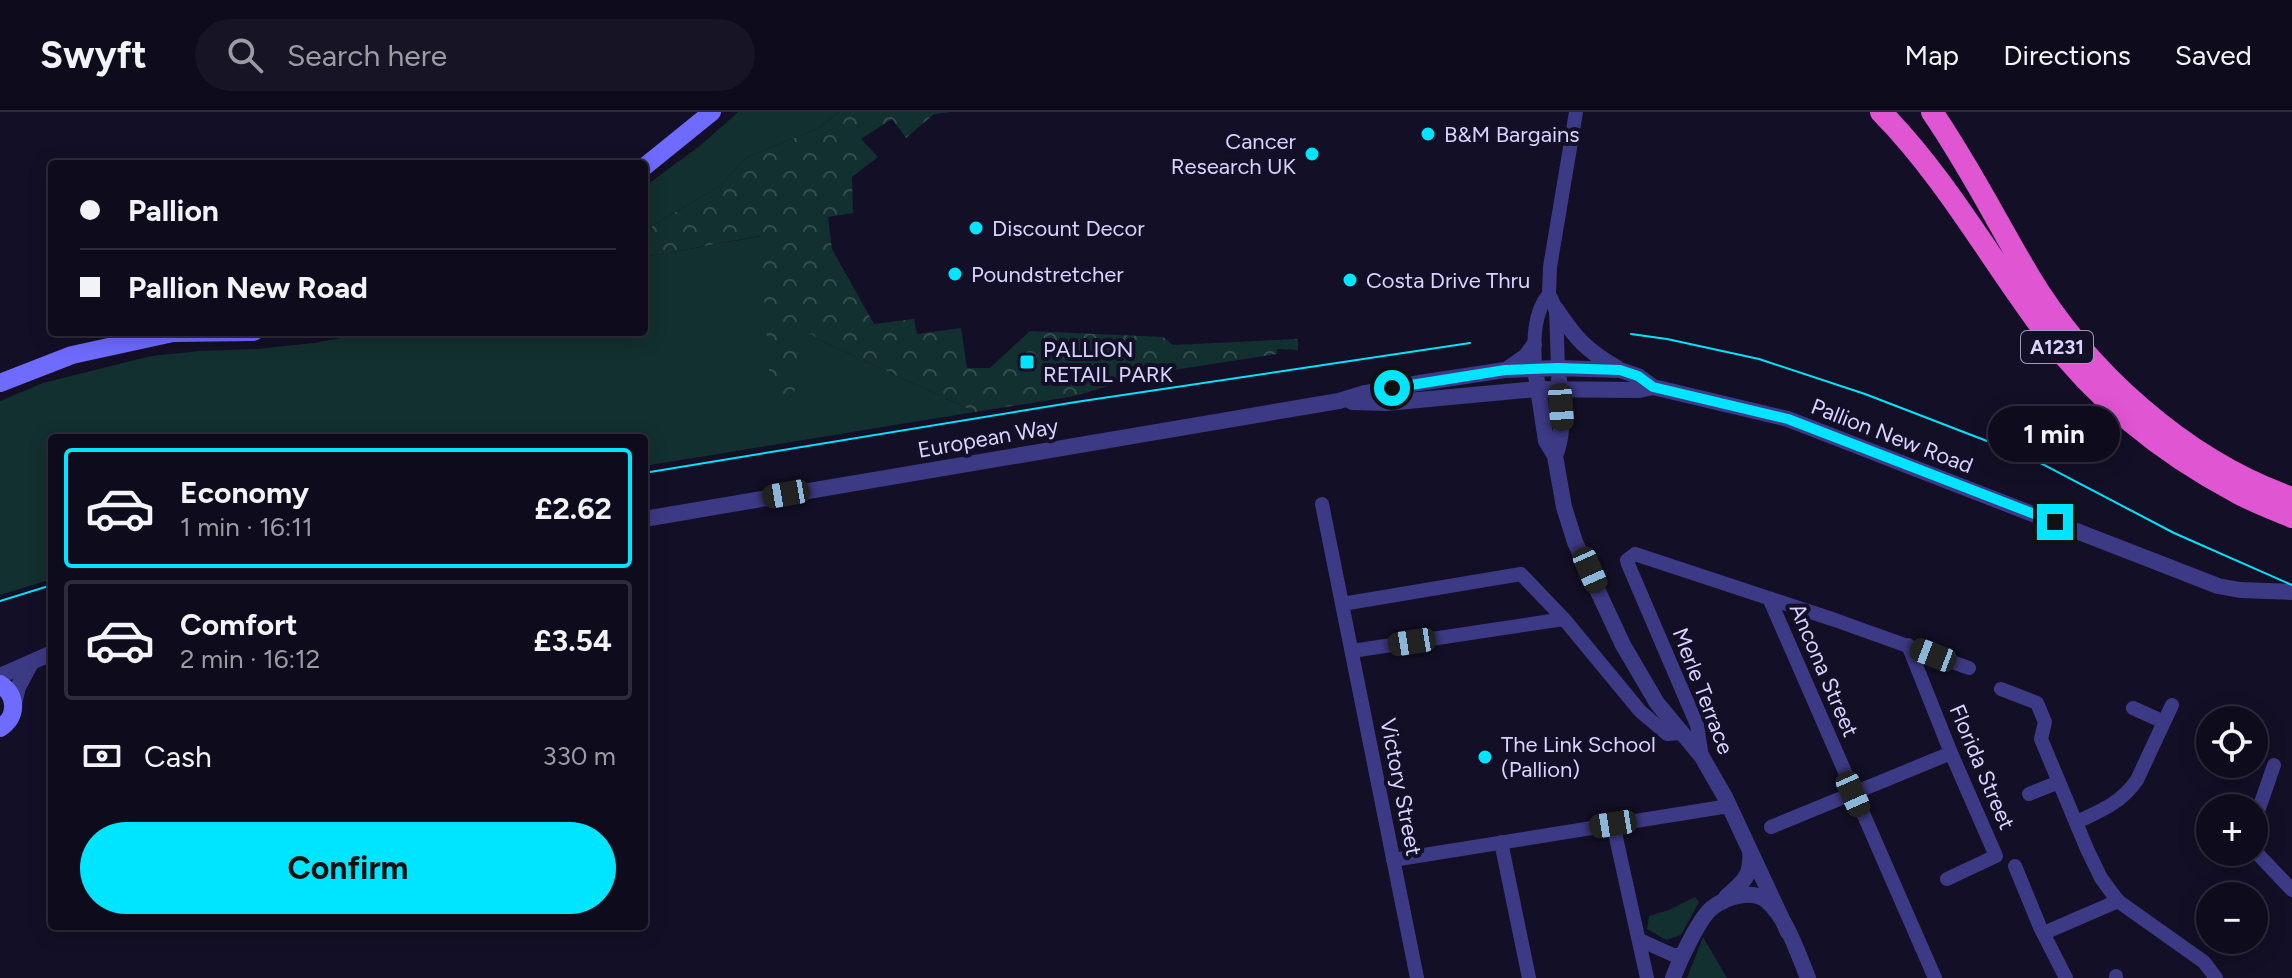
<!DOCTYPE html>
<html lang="en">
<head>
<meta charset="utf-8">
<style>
  :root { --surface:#0e0b1c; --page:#171425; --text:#f1f3f6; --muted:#9b9ba3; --line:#2e2b3b; --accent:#00e5ff }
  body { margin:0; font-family:Figtree,sans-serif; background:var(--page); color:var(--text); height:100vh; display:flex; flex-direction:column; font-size:30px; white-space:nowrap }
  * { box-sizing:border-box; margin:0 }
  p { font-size:26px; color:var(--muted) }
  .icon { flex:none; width:44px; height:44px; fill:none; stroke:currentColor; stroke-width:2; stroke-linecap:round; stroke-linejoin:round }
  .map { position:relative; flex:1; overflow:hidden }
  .details { position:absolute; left:48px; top:322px; width:600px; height:496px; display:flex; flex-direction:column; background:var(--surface); border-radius:8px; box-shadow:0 4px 20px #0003,0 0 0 2px var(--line) }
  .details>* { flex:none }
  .top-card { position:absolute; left:48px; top:48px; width:600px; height:176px; border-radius:8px; box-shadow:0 4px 20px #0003,0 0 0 2px var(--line); display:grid; align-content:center; height:176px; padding:0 32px; background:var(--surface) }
  .buttons { position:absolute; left:2196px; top:594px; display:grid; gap:16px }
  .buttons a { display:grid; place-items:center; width:72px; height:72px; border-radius:50%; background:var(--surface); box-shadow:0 4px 20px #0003,0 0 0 2px var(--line); font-size:40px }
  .end { position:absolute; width:36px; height:36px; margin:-18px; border:10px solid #00e5ff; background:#111; box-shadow:0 0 0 4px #111 }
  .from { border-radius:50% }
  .bubble { position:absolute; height:56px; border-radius:28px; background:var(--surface); box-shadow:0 4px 20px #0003,0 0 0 2px var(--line); font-size:26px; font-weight:700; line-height:56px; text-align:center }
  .car { position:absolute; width:24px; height:48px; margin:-24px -12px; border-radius:10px; box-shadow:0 0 6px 2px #0007; background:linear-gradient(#222 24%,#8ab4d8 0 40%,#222 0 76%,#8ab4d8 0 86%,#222 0) }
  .top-card b { display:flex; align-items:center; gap:28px; height:76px; font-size:30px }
  .top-card b+b { border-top:2px solid var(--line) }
  .top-card i { width:20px; height:20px; background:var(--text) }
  ul { padding:14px 0 0; list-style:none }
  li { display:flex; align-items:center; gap:24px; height:120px; margin:0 16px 12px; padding:0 16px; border:4px solid var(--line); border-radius:8px }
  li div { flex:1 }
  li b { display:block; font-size:30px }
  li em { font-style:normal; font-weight:700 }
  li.active { border-color:var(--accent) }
  li>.icon { width:72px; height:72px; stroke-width:1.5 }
  .pay { display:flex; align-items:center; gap:20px; height:88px; padding:0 32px; font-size:30px }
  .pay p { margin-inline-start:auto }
  .cta { display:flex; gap:16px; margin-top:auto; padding:16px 32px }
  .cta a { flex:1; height:92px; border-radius:48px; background:var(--accent); color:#111; font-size:32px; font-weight:700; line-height:92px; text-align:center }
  header { display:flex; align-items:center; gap:48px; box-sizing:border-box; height:112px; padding:0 40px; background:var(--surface); border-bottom:2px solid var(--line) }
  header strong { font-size:38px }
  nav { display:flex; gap:44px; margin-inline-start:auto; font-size:28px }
  .search { width:560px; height:72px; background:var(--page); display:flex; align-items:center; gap:20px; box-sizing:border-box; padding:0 28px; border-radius:44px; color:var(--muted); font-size:30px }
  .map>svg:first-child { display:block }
  .grass { fill:#12302f }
  .forest { fill:url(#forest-crowns) }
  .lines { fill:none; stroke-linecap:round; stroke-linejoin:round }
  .minor { stroke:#3d3a85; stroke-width:14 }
  .tertiary { stroke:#3d3a85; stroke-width:16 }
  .secondary { stroke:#6f6bff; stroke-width:18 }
  .trunk { stroke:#e055d1; stroke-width:22 }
  .tram { stroke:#00e5ff; stroke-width:2 }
  .route { stroke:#00e5ff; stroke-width:10 }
  .poi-dot { fill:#00e5ff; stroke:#130f26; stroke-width:3 }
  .labels { text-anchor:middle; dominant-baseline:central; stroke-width:8; stroke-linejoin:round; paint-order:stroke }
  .shield { fill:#130f26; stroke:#9e99be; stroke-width:2 }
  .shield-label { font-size:20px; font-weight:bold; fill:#d9d4ff }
  .poi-label { font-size:22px; fill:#d9d4ff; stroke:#130f26; text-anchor:start }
  .street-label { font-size:22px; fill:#d9d4ff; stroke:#130f26 }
</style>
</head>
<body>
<header>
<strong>Swyft</strong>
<div class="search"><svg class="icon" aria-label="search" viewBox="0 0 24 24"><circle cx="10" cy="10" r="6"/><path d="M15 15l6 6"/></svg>Search here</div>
<nav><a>Map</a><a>Directions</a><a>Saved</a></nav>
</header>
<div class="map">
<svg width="2292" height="866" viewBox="0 0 2292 866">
  <defs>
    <pattern id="forest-crowns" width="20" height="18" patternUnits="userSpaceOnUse" patternTransform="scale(2)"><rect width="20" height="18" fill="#12302f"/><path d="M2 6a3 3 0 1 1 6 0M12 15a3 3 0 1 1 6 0" fill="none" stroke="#344d4e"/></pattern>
  </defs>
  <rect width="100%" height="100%" fill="#130f26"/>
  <path class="grass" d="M738,0h101l-20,16 -72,29 -27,29 -68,40 -8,28v-67l57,-42z
    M761,124l37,130 1,-40 25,16 151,70 -331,54v-28h-592v141l-52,16v-194l43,-18 108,-27 48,-5 58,-2 57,-6 57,-11h273v-75z
    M1695,785l4,5 -18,33 -15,5 -19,-11 2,-13 20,-6z
    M1703,825l24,41h-40z"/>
  <path class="forest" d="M839,0h113l-18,2 -28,24 -14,-19 -31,20 17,18 -26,20 1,36 -25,4 4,32 42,75 40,-5 3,15 44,-6 6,40h23l40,-37 133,6 10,8 125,-6v11l-21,-1v5l-129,20 -73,22 -100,16 -151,-70 -24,-15 -2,39 -5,38 -22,-5 -11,-163 -116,21v-3l8,-28 68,-40 27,-29 72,-29z"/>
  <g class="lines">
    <path class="minor" d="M1558,256l-2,-59 -7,-15 1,-27 26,-155
      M1535,257c-1,-25 -3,-55 14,-75
      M1322,392l95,474
      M1769,486l166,380
      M1342,492l179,-30 43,45 76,92 27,23 14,-1
      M1908,533l43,108 45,103 -49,23
      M1352,539l212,-32
      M2001,577l36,14 8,19 -4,17 46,110 14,29 17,23 86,61 12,16
      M2133,596l31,14
      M1702,645l-5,-32 -69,-161 -1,-4 8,-6 200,66 134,48
      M2029,682l30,-12
      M2077,710c25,-12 44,-19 60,-42l35,-75
      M2254,711l20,-58
      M1613,712l34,154
      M1771,715l180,-74
      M1501,730l28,136
      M2254,738l38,40
      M2235,746l7,-6
      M1393,748l336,-54
      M2015,754l25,61 26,51
      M2044,821l74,-32
      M1640,828l33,15h9
      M2116,866v-2"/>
    <path class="tertiary" d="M1556,197c20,30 30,41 61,59
      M1535,257l11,72 9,15 9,51 11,35 48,103 34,58 45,54 23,40 63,135
      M1506,258l20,-14 8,-11
      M1352,290l34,1 151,-14 102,1 14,-3
      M1555,344c10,-25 6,-50 4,-77
      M644,407l695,-118 26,-8 54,-10 86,-13 53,-2 62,2 18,6 15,11 135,32 430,167 22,4 52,2
      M0,564l52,-23
      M14,592l4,-17 13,-24
      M1726,785c19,-16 26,-22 24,-47
      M1673,866c6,-16 26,-60 39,-70 14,-11 41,-20 56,-6 18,15 31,54 40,76"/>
    <path class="secondary" d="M644,55l68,-55
      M0,271l72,-28 101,-22 81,-1
      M0,572c17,11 18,33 0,44"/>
    <path class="trunk" d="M1881,0c65,66 109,147 164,220 51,67 117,121 191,160 18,10 37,17 56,25
      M1932,0c36,52 64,108 96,162 58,97 156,186 264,224"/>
    <path class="tram" d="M1631,222l36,5 92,20 106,35 166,64 143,75 118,52
      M644,361l432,-71 394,-59
      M0,489l52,-16"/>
  </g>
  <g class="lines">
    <path class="route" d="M1392,276l113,-18 53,-2 62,2 18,6 15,11 135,32 267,103"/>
  </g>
  <g class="poi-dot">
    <circle cx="1428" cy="22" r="8"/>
    <circle cx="1312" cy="42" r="8"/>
    <circle cx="976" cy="116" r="8"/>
    <circle cx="955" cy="162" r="8"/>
    <circle cx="1350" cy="168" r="8"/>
    <rect x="1019" y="242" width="16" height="16" rx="4"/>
    <circle cx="1485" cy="645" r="8"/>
  </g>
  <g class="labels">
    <rect class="shield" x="2021" y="219" width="72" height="32" rx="6"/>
    <g class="shield-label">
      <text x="2057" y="235">A1231</text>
    </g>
    <g class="poi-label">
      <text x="1444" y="22">B&amp;M Bargains</text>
      <text x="1296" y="29" text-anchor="end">Cancer<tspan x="1296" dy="25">Research UK</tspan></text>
      <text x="992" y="116">Discount Decor</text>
      <text x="971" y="162">Poundstretcher</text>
      <text x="1366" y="168">Costa Drive Thru</text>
      <text x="1043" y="237">PALLION<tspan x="1043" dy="25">RETAIL PARK</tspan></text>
      <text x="1501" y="632">The Link School<tspan x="1501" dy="25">(Pallion)</tspan></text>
    </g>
    <g class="street-label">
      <text transform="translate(1892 324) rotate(21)">Pallion New Road</text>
      <text transform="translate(988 326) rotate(-10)">European Way</text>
      <text transform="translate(1824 558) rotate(67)">Ancona Street</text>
      <text transform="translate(1703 579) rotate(69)">Merle Terrace</text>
      <text transform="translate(1982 655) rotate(67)">Florida Street</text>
      <text transform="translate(1401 675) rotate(79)">Victory Street</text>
    </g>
  </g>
</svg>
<div class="buttons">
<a><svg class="icon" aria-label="locate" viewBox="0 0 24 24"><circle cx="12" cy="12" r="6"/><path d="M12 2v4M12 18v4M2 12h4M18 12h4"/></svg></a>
<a>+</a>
<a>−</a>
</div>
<i class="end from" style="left:1392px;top:276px"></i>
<i class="end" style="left:2055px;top:410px"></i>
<div class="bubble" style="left:1988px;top:294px;width:132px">1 min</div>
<i class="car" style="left:1561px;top:295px;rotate:176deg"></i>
<i class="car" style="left:786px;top:382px;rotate:260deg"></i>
<i class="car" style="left:1590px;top:458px;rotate:156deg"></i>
<i class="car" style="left:1412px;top:530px;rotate:261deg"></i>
<i class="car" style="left:1933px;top:543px;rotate:291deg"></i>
<i class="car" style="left:1853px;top:682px;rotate:156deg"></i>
<i class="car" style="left:1613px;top:712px;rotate:261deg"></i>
<div class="top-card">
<b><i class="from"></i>Pallion</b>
<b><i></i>Pallion New Road</b>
</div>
<section class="details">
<ul>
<li class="active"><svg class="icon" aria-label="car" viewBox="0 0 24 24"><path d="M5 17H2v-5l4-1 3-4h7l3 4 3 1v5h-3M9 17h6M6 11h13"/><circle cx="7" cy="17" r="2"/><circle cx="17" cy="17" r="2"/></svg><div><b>Economy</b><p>1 min · 16:11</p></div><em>£2.62</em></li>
<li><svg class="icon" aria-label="car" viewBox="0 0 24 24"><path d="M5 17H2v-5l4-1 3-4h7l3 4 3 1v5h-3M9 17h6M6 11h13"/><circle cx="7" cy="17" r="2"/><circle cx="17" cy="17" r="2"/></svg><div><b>Comfort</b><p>2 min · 16:12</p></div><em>£3.54</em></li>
</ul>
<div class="pay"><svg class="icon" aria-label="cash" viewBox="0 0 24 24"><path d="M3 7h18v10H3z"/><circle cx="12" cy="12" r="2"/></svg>Cash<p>330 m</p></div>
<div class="cta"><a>Confirm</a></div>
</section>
</div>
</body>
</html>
